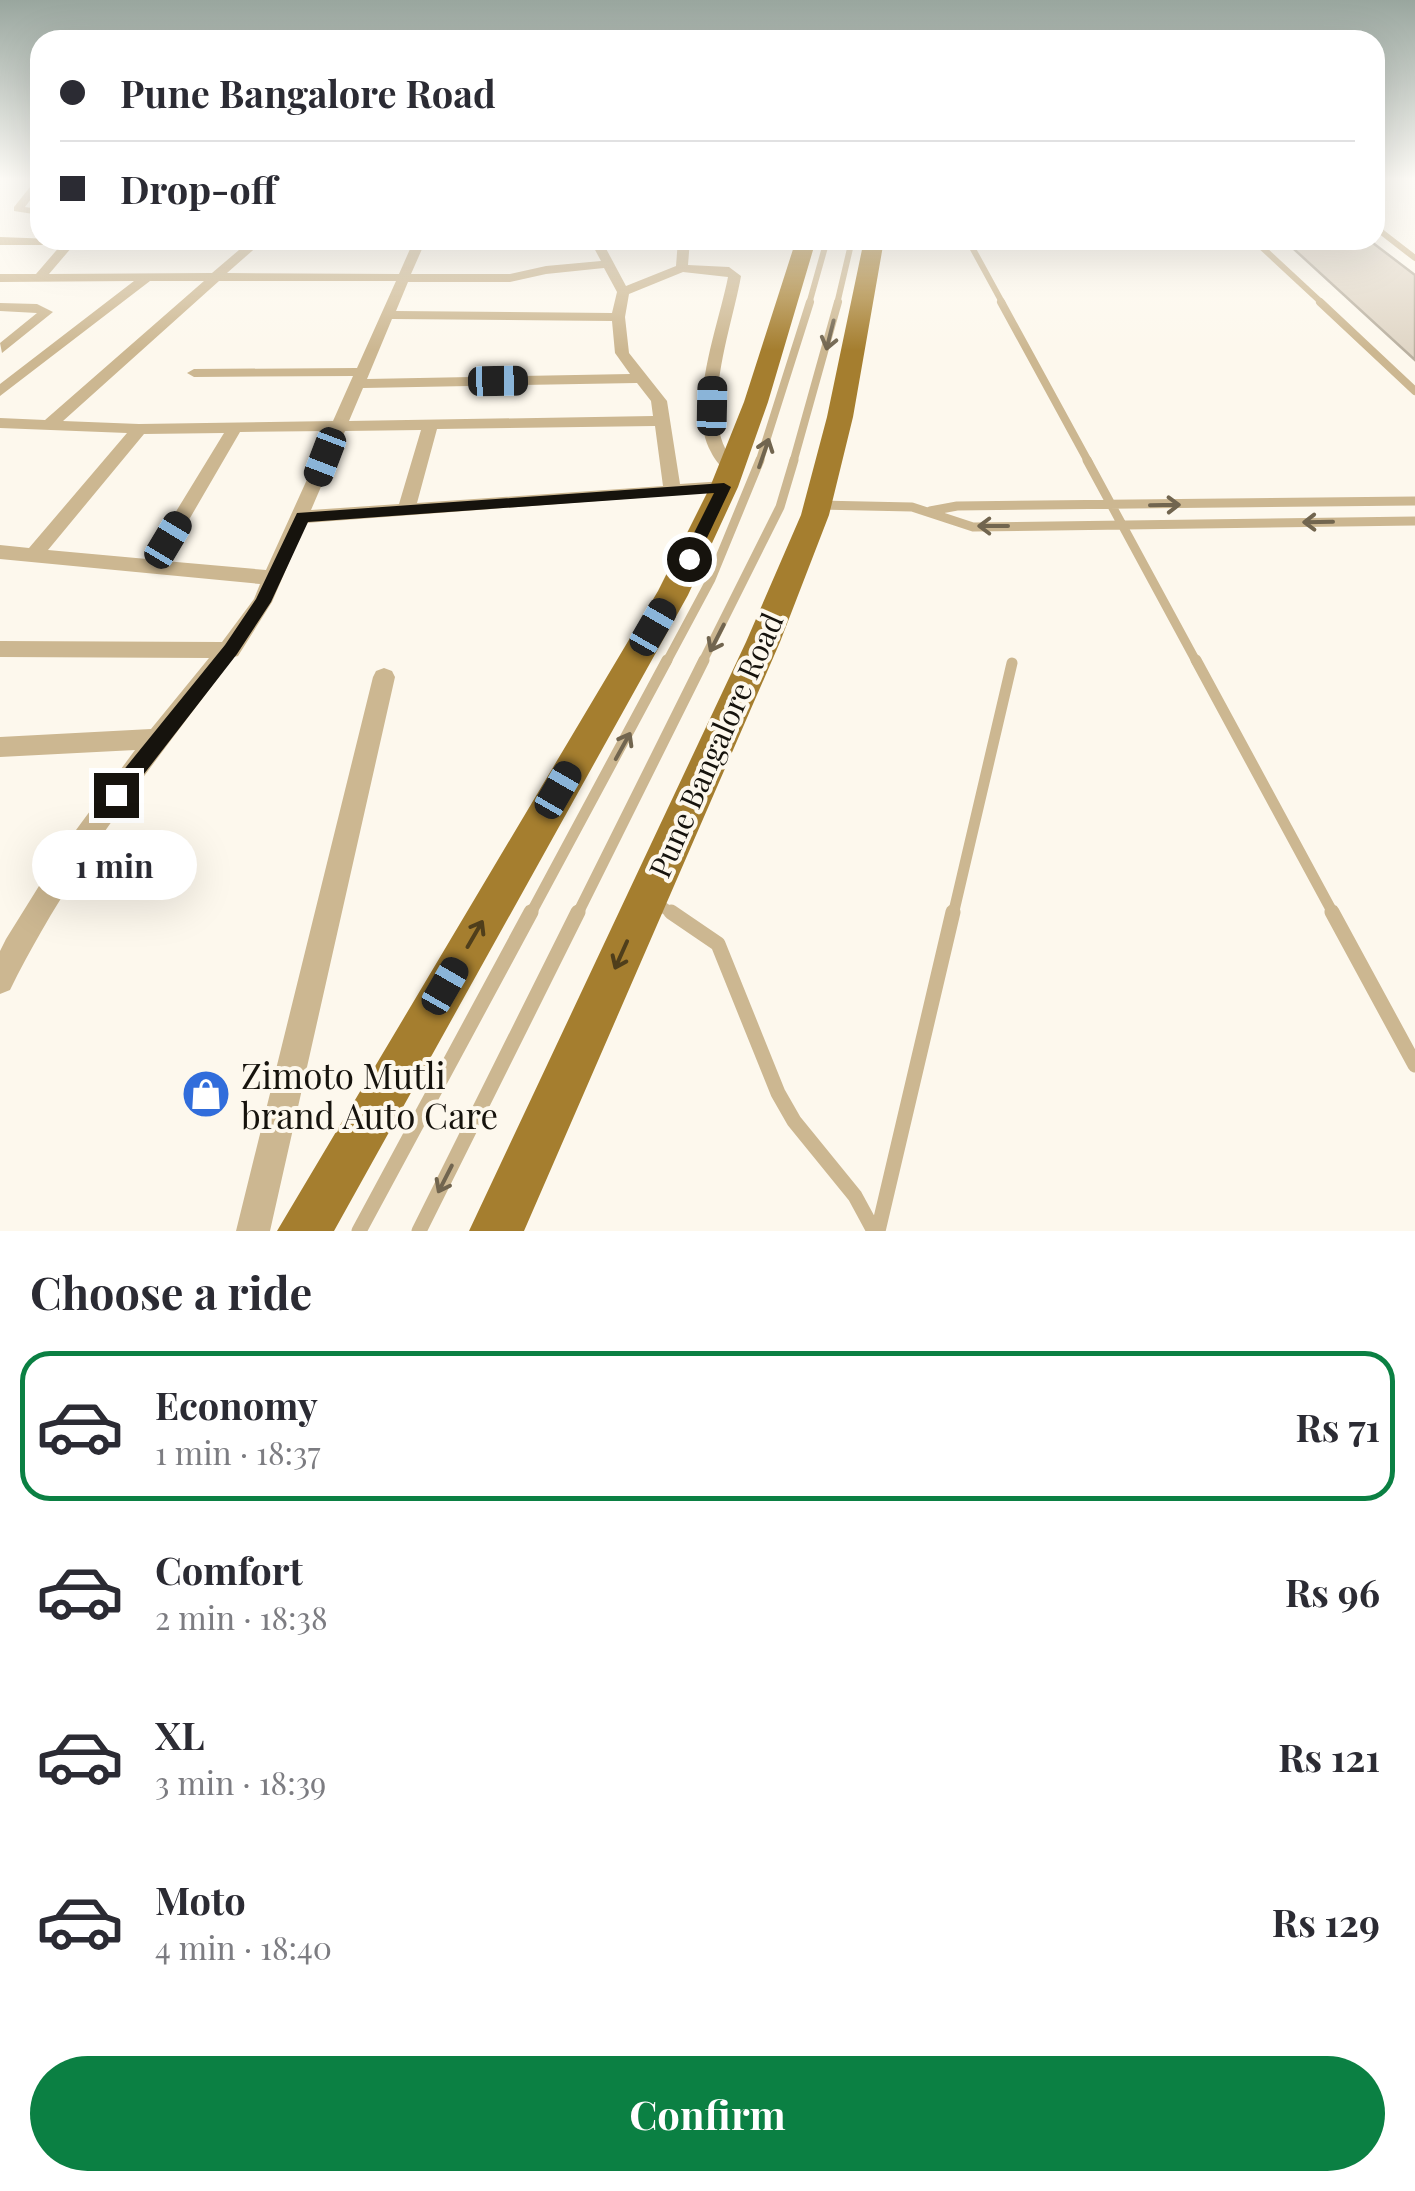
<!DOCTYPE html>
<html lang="en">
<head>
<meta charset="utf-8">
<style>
  :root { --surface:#fff; --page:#f2f2f3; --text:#2b2b33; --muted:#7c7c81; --line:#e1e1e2; --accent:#0b8043 }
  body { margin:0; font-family:"Playfair Display",serif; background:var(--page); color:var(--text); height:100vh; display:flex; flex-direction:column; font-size:38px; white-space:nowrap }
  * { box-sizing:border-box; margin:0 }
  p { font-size:32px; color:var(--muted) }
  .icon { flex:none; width:55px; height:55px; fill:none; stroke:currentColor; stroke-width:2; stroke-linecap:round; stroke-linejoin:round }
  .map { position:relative; height:1231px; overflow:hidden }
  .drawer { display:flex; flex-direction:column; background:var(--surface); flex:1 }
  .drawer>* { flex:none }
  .top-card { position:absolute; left:30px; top:30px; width:1355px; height:220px; border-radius:30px; box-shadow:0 10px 40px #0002; display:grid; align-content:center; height:220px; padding:0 30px; background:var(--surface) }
  .end { position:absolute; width:45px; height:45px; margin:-22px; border:12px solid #16130d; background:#fff; box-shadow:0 0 0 5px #fff }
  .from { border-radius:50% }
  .bubble { position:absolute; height:70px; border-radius:35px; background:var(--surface); box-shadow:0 10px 40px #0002; font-size:32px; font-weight:700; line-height:70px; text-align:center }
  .car { position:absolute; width:30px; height:60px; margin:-30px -15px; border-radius:12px; box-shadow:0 0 8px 2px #0007; background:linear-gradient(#222 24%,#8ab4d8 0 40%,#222 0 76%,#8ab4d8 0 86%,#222 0) }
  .top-card b { display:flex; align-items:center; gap:35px; height:95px; font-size:38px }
  .top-card b+b { border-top:2px solid var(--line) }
  .top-card i { width:25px; height:25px; background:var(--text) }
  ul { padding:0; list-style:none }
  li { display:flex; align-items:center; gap:30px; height:150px; margin:0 20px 15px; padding:0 10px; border:5px solid transparent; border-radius:30px }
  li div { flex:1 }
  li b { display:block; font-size:38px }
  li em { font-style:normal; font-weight:700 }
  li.selected { border-color:var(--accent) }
  li>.icon { width:90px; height:90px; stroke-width:1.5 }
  h2 { padding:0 30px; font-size:45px; line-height:120px }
  .cta { display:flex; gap:20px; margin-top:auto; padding:20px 30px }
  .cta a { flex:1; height:115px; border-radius:60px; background:var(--accent); color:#fff; font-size:40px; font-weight:700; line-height:115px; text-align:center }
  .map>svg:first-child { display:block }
  .building { fill:#e0d6c6; stroke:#b9b0a0; stroke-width:2.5 }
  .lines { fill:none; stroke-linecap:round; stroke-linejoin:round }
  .lane-far4 { stroke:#ccb791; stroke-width:6 }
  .lane-far3 { stroke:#ccb791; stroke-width:8 }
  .lane-far2 { stroke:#ccb791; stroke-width:9 }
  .lane-far1 { stroke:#ccb791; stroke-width:11 }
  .lane { stroke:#ccb791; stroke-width:15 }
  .street { fill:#ccb791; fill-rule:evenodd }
  .primary { fill:#a57e2f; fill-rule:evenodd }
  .oneway { stroke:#71654f }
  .oneway2 { stroke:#4f3e1b }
  .route { fill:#16130d }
  .labels { text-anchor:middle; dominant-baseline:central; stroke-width:8; stroke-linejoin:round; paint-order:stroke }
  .street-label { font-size:30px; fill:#16130d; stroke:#fdf8ed }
  .near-poi-label { font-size:35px; fill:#16130d; stroke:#fdf8ed; text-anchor:start }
</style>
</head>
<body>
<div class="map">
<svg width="1415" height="1231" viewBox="0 0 1415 1231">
  <rect width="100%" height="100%" fill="#fdf8ed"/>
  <path class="building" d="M1284,240h85l46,35v85z"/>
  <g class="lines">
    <path class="lane-far4" d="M1375,227l40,31
      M968,240l35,64
      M1254,240l69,64
      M809,304l18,-64
      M837,304l15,-64"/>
    <path class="lane-far3" d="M1001,302l88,161
      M1320,302l95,89
      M759,463l51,-161
      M793,463l45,-161"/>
    <path class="lane-far2" d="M1087,460l110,203
      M818,505l94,2 61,20 442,-6
      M930,511l27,-5 458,-5
      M666,663l45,-84 49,-119
      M702,663l78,-156 14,-47"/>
    <path class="lane-far1" d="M1196,660l138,255
      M657,903l17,12
      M530,915l137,-255
      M577,915l127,-255
      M953,915l59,-252"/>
    <path class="lane" d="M671,912l47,32 60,149 16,28 61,75 19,35
      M1332,912l83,153
      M359,1231l172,-319
      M419,1231l159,-319
      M878,1231l75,-319"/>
    <path class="street" d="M38,177l2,10 -15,20 15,2v6l-26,-4v-4z
      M0,237l78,3 -29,34 163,-1 34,-29h-15l-6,-4h176l-6,4h-135l-33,29 172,1 15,-34h12l-15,34h99l36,-8 55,-5 -7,-13 -20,-8 29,3 23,43 50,-20 2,-26h12l-2,25 41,2 12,9c-8,47 -38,127 -16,172 3,7 10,13 14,19l-2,4h-12c-5,-6 -11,-12 -14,-19 -25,-44 8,-128 17,-175l-45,-5 -54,22 -4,23 4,36 38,48 13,83 44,-3 6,2 3,4 -3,4 -424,32 -34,79 -34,54 -4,1c-82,108 -164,212 -224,333l-10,4v-43l6,-12 56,-90 73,-99 -135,7v-20l151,-8 58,-71 -209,-1v-16l222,1 32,-43 6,-15 -260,-25v-14l29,3 98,-115 -127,-5v-10l45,2 159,-139h-54l-150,115v-12l134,-103 -134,1v-8h36l25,-29h-61zM604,268l13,24 -5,21 -216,-2 12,-29h102l36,-8zM219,281h177l-39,87 -163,1 -7,4 7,4 159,-1 -20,45 -194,3 -76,-3zM392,319l220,2 3,32 15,21 -263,5zM637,383l14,18 2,15 -304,5 14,-33zM655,426l8,60 -246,17 20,-74zM421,430l-22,74 -88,6 34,-79zM329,431l-63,139 -101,-9 75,-129zM224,433l-77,126 -99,-9 96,-116z
      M0,303l37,1 16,8 -51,41 -2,-10 37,-30 -37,-2z
      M384,668l8,3 3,6 -125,554h-34l137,-554 3,-6z"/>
    <path class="primary" d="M796,240h20l-48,162 -30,85 -50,108 -354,636h-57l381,-640 52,-104 34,-85z
      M864,240h20l-31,177 -24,98 -49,127 -256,589h-55l277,-589 55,-127 26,-98z"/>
  </g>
  <defs><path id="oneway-shaft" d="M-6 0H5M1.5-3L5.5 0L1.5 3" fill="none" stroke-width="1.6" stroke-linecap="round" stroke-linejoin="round" transform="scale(2.5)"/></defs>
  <g class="oneway">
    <use href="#oneway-shaft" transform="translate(830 335) rotate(104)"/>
    <use href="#oneway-shaft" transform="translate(764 453) rotate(-71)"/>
    <use href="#oneway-shaft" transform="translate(1165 505) rotate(-1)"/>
    <use href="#oneway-shaft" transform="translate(1318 522) rotate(179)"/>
    <use href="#oneway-shaft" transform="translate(993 526) rotate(180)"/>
    <use href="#oneway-shaft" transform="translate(717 638) rotate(117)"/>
    <use href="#oneway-shaft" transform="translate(623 746) rotate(-61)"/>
    <use href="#oneway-shaft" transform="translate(445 1179) rotate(117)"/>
  </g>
  <g class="oneway2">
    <use href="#oneway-shaft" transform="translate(475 934) rotate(-60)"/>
    <use href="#oneway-shaft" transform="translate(621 955) rotate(114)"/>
  </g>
  <linearGradient id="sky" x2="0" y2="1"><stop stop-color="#99a69e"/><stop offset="0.51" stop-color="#fefcf7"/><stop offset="1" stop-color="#fefcf7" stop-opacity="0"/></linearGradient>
  <rect width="1415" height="350" fill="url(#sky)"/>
  <path class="route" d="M724,483l7,4 -34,72 -8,5 -8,-5 33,-66 -406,29 -37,80 -34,52 -114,147h-14v-13l116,-143 31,-46 41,-86z"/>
  <defs>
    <g id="shop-disc" transform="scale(2.5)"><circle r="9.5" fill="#316ddb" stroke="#fdf8ed"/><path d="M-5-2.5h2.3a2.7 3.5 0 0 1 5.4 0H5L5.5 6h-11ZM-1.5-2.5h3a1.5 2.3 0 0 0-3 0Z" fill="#fff"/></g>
  </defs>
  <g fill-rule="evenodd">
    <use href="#shop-disc" x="206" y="1094"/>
  </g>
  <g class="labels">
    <g class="street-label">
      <text transform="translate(715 745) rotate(-66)">Pune Bangalore Road</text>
    </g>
    <g class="near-poi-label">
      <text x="241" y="1074">Zimoto Mutli<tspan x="241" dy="40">brand Auto Care</tspan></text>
    </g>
  </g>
</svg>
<i class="end from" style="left:689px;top:559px"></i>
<i class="end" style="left:116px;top:795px"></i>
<div class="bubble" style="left:32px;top:830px;width:165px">1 min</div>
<i class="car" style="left:498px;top:381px;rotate:89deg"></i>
<i class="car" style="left:712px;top:406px;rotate:1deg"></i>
<i class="car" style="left:325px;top:457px;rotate:201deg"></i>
<i class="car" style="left:168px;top:540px;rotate:31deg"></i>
<i class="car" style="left:653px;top:627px;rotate:30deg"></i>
<i class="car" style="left:558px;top:790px;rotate:30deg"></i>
<i class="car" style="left:445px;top:986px;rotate:30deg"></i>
<div class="top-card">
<b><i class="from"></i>Pune Bangalore Road</b>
<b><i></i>Drop-off</b>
</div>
</div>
<section class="drawer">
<h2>Choose a ride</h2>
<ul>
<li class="selected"><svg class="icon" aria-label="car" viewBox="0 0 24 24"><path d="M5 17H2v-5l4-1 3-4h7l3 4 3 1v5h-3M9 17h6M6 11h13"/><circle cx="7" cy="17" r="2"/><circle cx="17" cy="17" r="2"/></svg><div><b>Economy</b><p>1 min · 18:37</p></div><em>Rs 71</em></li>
<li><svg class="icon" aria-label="car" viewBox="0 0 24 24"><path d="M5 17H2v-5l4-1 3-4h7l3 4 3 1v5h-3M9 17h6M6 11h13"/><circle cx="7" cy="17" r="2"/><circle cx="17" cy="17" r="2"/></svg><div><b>Comfort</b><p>2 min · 18:38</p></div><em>Rs 96</em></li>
<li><svg class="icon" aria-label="car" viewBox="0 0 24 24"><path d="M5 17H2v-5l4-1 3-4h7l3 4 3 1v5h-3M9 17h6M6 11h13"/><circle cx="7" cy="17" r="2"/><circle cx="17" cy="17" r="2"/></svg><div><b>XL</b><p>3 min · 18:39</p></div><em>Rs 121</em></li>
<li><svg class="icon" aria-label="car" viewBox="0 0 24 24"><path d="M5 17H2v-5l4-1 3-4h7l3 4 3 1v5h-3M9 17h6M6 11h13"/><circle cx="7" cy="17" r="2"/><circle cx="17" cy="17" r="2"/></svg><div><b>Moto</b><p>4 min · 18:40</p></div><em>Rs 129</em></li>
</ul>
<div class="cta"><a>Confirm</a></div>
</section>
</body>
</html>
